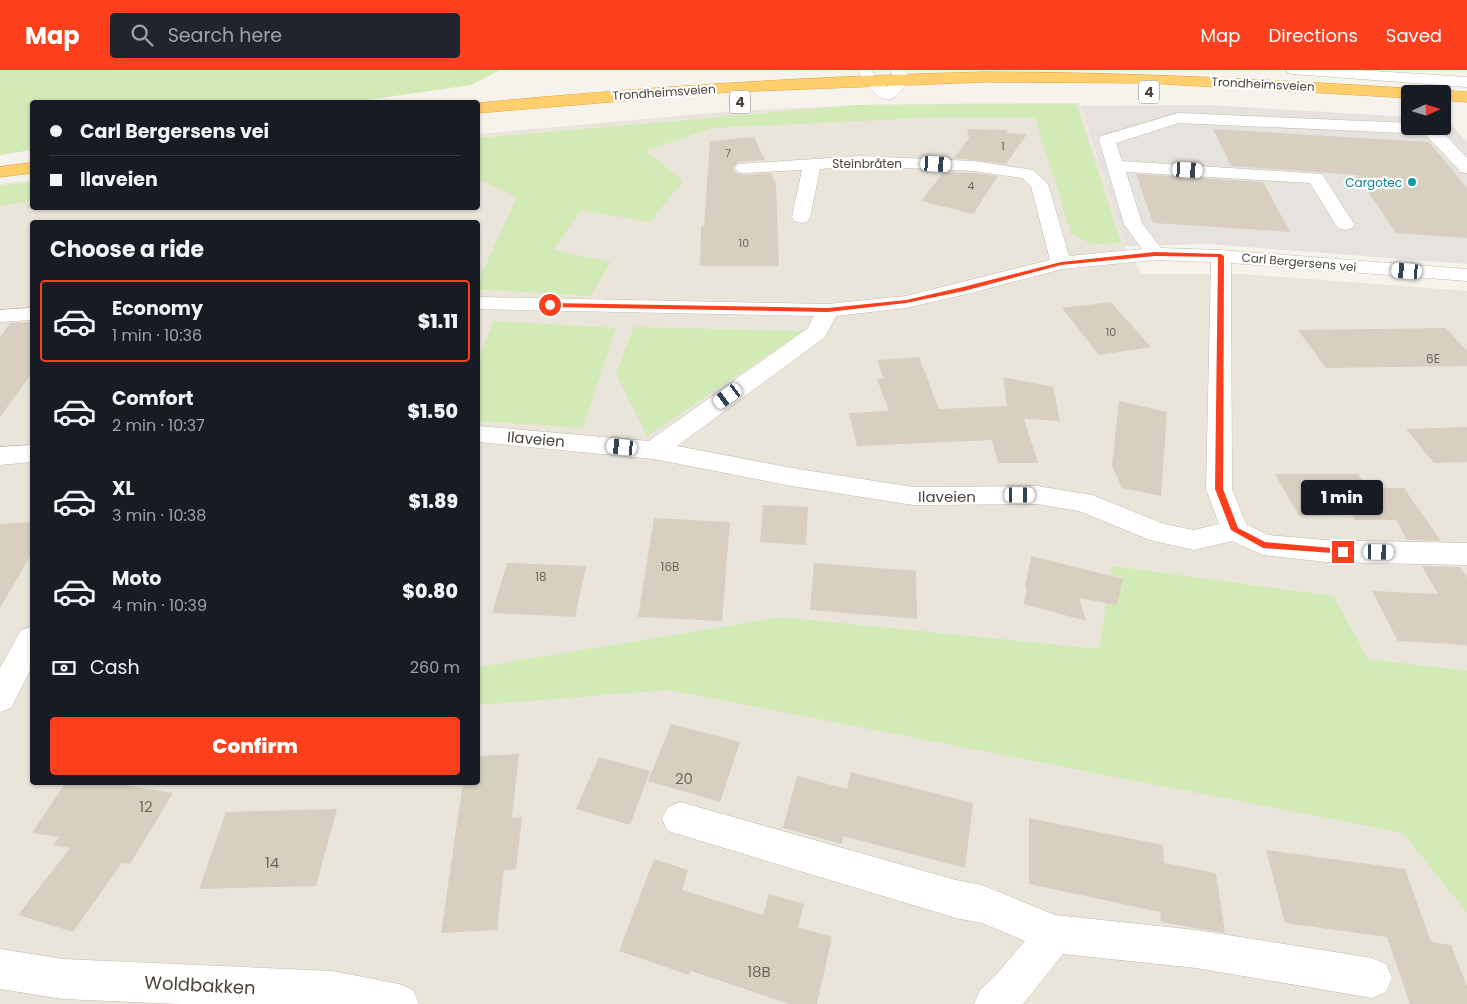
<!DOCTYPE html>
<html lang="en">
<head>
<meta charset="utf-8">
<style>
  :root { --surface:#171b24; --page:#20242c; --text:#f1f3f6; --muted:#9ea1a6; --line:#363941; --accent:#fc3f1d }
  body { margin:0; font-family:Poppins,sans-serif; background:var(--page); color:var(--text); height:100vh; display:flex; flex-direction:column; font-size:19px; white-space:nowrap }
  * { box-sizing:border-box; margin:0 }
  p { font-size:16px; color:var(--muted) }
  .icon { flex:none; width:28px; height:28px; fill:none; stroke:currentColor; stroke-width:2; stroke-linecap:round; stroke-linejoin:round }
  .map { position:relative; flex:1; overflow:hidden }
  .details { position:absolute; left:30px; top:150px; width:450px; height:565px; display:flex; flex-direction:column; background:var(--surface); border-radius:5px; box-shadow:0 1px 4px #0004 }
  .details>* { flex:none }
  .guide { position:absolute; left:30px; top:30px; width:450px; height:110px; border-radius:5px; box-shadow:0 1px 4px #0004; display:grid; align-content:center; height:110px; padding:0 20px; background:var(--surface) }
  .needle { width:32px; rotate:86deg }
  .fabs { position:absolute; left:1401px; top:15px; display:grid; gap:10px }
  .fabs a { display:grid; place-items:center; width:50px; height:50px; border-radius:5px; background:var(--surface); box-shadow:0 1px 4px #0004; font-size:25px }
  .end { position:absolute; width:22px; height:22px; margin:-11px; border:6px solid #fc3f1d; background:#fff; box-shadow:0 0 0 2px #fff }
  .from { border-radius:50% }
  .bubble { position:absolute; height:35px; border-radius:5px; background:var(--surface); box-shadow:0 1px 4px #0004; font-size:16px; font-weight:800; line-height:35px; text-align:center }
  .car { position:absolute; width:15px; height:30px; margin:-15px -8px; border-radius:6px; box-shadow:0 0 4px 1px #0007; background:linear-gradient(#fff 24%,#345 0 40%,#fff 0 76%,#345 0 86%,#fff 0) }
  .guide b { display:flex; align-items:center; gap:18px; height:48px; font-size:19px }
  .guide b+b { border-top:1px solid var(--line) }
  .guide i { width:12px; height:12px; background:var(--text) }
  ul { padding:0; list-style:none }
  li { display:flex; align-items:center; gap:15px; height:82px; margin:0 10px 8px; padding:0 10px; border:2px solid transparent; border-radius:5px }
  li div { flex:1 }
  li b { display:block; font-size:19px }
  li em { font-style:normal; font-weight:800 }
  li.selected { border-color:var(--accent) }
  li>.icon { width:45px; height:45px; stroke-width:1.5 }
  h2 { padding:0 20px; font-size:22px; line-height:60px }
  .pay { display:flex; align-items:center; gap:12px; height:55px; padding:0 20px; font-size:19px }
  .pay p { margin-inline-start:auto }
  .button { display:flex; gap:10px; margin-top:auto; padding:10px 20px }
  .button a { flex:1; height:58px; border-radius:5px; background:var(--accent); color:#fff; font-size:20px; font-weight:800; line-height:58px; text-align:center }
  header { display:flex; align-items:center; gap:30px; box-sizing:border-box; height:70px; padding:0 25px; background:var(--accent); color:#fff }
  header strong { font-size:24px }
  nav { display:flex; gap:28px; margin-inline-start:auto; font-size:18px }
  .search { width:350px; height:45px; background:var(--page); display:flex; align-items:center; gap:12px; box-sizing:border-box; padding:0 18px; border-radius:5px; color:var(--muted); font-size:19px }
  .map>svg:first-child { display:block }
  .residential { fill:#eae5da; fill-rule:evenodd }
  .industrial { fill:#e6e2dd }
  .green { fill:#d2eab5 }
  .building { fill:#d8cfc1 }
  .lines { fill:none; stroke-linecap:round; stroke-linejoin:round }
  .minor-casing { stroke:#c2bbae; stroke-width:1 }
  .highway-casing { stroke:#e0a43c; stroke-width:1 }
  .minor { fill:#fff; fill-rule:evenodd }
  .highway { fill:#ffcf6e; fill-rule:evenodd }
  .route { fill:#fc3f1d }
  .culture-dot { fill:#0f9aa8; stroke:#fff; stroke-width:2 }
  .labels { text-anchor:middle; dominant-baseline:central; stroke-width:4.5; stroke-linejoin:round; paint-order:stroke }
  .far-number-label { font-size:11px; fill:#6e675b }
  .far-street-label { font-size:12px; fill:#4b4439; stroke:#fff }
  .far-culture-label { font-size:12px; fill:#0d838f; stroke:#fff; text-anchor:end }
  .number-label { font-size:12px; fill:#6e675b }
  .shield { fill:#fff; stroke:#817c74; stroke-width:1 }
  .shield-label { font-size:14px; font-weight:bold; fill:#4b4439 }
  .street-label { font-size:15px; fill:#4b4439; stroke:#fff }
  .near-number-label { font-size:15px; fill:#6e675b }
  .near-street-label { font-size:18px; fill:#4b4439; stroke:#fff }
</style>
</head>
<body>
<header>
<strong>Map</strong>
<div class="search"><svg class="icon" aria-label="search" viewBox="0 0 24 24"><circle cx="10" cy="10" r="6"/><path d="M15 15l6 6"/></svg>Search here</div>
<nav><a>Map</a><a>Directions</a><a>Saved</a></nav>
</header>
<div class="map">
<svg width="1467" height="934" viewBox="0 0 1467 934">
  <rect width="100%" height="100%" fill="#f6f3ec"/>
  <path class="residential" d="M1079,33l46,143 17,28h100l225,17v713h-1467v-820l32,-4v28h446v-74l256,-23 146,-7zM32,152h446v560h-446z"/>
  <path class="industrial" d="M1207,35l203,12v9h32l1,-7h3l21,23v122l-259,-20 -83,2 -44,-140z"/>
  <path class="green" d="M0,0h500l-29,15 -118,17h-321v48l-32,5z
    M1076,34l45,139 -30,1 -20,-11 -36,-115 -91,-1 -232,11 -66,23 37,30 -33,41 -69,-12 -28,40 58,12 -21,34 -112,-7v-8l39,-84 -39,-18v-41l380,-33z
    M32,112v19l-32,5v-20z
    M494,251l122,7 -33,100 -105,-7v-62z
    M634,257l169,4 -156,105 -31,-62z
    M1112,496l221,30 35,63 99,12v242l-64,-80 -734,-143 -191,15v-38l302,-50 319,32z"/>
  <path class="building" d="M967,59l40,1v3l20,1 -21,30 -52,-6 15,-20z
    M1213,59l216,13 38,46v50l-71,-5 -39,-58 -126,-9z
    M754,67l11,23 -27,2 -5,6 3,5 8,2 27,-2 5,11 3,82h-79l1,-40h3l6,-85z
    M944,102l30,1 24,3 -25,38 -52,-13z
    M1136,104l127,8 27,50 -137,-9z
    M1111,232l40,45 -52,8 -37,-47z
    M32,252v51l-32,44v-80l10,-14z
    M1446,258l21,23v15l-141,2 -28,-38z
    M919,287l20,52 68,-3 -4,-29 50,10 7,34 -36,-2 14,44h-40l-6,-23 -135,6 -8,-33 40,-2 -12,-32h7l-7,-19z
    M1119,331l48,11 -6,84 -39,-8 -10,-22z
    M1467,357v35l-33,1 -28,-34z
    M1275,404h83l10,14h36l37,53 -34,-1 -11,-20h-41l-3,-5 -53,1z
    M763,435l45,2 -2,38 -46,-3z
    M654,448l76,4 -8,99 -84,-4z
    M32,452v31l-32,55v-84z
    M1031,486l92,23 -6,26 -38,-7 7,23 -62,-17 3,-16 -2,-1z
    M507,493l79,3 -11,51 -83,-4z
    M814,493l102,8 1,48 -107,-9z
    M1422,496l38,1 7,10v71l-1,-3 -68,-4 -26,-50 66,3z
    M671,654l69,18 -20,60 -72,-21z
    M519,684l-7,64 10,-1 -6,52 -12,1 -7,60 -56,3 22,-151h15v-26z
    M599,687l51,14 -20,54 -54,-16z
    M851,702l122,31 -8,65 -122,-32 -1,8 -59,-16 14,-52 50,13z
    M66,712h39l68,11 -43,71 -8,-1 -49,69 -55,-17 52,-67 -17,-3 6,-8 -27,-4z
    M337,739l-21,77 -117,3 27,-77z
    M1029,748l134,27 1,18 52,10 9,60 -64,-11 -1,-10 -131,-28z
    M1266,780l139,19 26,73 20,3 16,41v18h-57l-23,-67 -102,-14z
    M654,789l34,11 -6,20 81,25 6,-21 35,10 -6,23 34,10 -15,67h-28l-98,-33 -2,4 -70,-24z"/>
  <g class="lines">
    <g class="minor-casing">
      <path id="minor" d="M858,0h14l4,9 11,8 7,-8 -3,-9h14l5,9c-5,6 -12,18 -19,20 -13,4 -29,-19 -33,-29z
        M1286,0h72l109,7v10l-174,-13 -5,-1z
        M1178,43l232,10v3h27l30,32v15l-6,-1 -36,-38 -246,-11 -63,20 6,18 200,13 32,50 -2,4 -7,2 -7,-2 -28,-45 -184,-11 16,51 19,25 60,2 246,19v12l-236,-18 1,226 14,35 22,11 58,5 141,3v22l-141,-3 -63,-7 -31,-14 -38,9 -44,-10 -71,-29 -42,-7 -124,1 -121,-19 -138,-27 -176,-17v-16l171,15 159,-113 6,-12 -336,-7v-12l350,7 78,-8 144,-36 -19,-74 -9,-8 -48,-7 -114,-5 -40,3 -10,48 -2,4 -7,2 -7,-2 -2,-4 10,-47 -58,3 -6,-1 -3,-4 3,-4 122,-8 114,5 53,8 6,1 15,14 21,72 73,-7 -18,-25 -25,-84 2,-4zM1155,190l56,2 -5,227 13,35 -25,6 -30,-6 -72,-29 -55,-9 -124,1 -121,-19 -115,-22 148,-109 11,-21 70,-8 65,-15 91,-24z
        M32,238v12l-32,2v-12z
        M32,375v17l-32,3v-18z
        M32,557v40l-21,41 -11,4v-44l21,-38z
        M680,732l276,78 26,5 73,30 141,15 176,28 14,6 6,14 -6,14 -14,6 -176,-30 -133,-14 -40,50h-49l6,-14 15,-14 30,-35 -43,-18 -26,-5 -288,-87 -6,-12 6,-12z
        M0,879l63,10 269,12 67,13 14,6 6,14h-240l-116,-5 -63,-10z"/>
    </g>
    <g class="highway-casing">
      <path id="highway" d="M984,2c146,0 291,8 436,17l5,2 3,3h-18v4l-263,-15 -163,-1 -253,10 -253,21v-10c168,-16 337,-27 506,-31z
        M1442,20l25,2v10l-25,-2v-6h-7z
        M32,93v10l-32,4v-10z"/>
    </g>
    <use href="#minor" class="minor"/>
    <use href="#highway" class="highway"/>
  </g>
  <path class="route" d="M1155,182l66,2 3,2 -1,233 15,39 27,14 78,7 4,3 -1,2 -83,-6 -32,-18 -16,-41 3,-232 -63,-1 -94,9 -97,26 -58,12 -78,9 -278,-5 -3,-2 3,-2 278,5 78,-8 57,-13 98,-25z"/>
  <circle class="culture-dot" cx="1412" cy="112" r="5"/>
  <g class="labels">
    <g class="far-number-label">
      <text x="1003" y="76">1</text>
      <text x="728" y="83">7</text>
      <text x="971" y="116">4</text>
      <text x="744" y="173">10</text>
      <text x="1111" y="262">10</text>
    </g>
    <g class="far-street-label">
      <text transform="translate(1263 14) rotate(3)">Trondheimsveien</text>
      <text transform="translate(664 22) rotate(-4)">Trondheimsveien</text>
      <text x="867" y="93">Steinbråten</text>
      <text transform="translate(1299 192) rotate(5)">Carl Bergersens vei</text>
    </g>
    <g class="far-culture-label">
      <text x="1402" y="112">Cargotec</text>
    </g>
    <g class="number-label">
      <text x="1433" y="288">6E</text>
      <text x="670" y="496">16B</text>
      <text x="541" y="506">18</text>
    </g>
    <g class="shield">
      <rect x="1139" y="10.5" width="20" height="23" rx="4"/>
      <rect x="730" y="20.5" width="20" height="23" rx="4"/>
    </g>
    <g class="shield-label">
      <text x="1149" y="22">4</text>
      <text x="740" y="32">4</text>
    </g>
    <g class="street-label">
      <text transform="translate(536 369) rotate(5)">Ilaveien</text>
      <text x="947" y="426">Ilaveien</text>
    </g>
    <g class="near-number-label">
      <text x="684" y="708">20</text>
      <text x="146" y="736">12</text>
      <text x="272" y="792">14</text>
      <text x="759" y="901">18B</text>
    </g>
    <g class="near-street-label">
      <text transform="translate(200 915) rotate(3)">Woldbakken</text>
    </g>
  </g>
</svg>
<div class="fabs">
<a><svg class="needle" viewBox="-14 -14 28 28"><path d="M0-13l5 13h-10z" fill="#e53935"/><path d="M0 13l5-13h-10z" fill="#9ea1a6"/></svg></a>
</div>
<i class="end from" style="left:550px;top:235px"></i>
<i class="end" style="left:1343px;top:482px"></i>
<div class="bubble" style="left:1301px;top:410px;width:82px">1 min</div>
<i class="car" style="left:936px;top:94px;rotate:93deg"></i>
<i class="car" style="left:1188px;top:100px;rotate:93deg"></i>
<i class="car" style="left:1407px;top:201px;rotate:275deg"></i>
<i class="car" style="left:728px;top:326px;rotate:234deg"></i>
<i class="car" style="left:622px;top:377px;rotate:276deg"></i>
<i class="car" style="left:1020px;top:425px;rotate:90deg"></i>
<i class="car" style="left:1379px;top:482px;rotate:91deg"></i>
<div class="guide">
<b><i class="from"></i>Carl Bergersens vei</b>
<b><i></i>Ilaveien</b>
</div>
<section class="details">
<h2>Choose a ride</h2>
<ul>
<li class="selected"><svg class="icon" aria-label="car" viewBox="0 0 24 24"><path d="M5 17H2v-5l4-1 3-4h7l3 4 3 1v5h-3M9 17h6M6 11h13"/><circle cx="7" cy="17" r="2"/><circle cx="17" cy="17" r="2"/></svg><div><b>Economy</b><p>1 min · 10:36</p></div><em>$1.11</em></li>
<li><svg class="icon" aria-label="car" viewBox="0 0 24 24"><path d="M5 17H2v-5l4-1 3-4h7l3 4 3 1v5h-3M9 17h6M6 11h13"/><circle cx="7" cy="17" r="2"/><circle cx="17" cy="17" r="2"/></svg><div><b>Comfort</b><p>2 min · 10:37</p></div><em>$1.50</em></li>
<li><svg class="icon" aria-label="car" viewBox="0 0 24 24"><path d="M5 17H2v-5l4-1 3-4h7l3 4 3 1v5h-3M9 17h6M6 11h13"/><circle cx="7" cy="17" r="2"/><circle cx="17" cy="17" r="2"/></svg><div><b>XL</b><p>3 min · 10:38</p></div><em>$1.89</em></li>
<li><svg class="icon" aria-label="car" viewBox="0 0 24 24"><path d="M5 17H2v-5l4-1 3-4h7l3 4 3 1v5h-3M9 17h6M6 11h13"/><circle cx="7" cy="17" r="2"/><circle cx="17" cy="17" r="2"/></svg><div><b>Moto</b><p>4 min · 10:39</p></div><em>$0.80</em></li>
</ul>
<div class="pay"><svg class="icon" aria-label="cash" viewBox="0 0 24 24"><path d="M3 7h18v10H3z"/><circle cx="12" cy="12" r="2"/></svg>Cash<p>260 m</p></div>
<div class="button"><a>Confirm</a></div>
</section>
</div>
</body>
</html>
